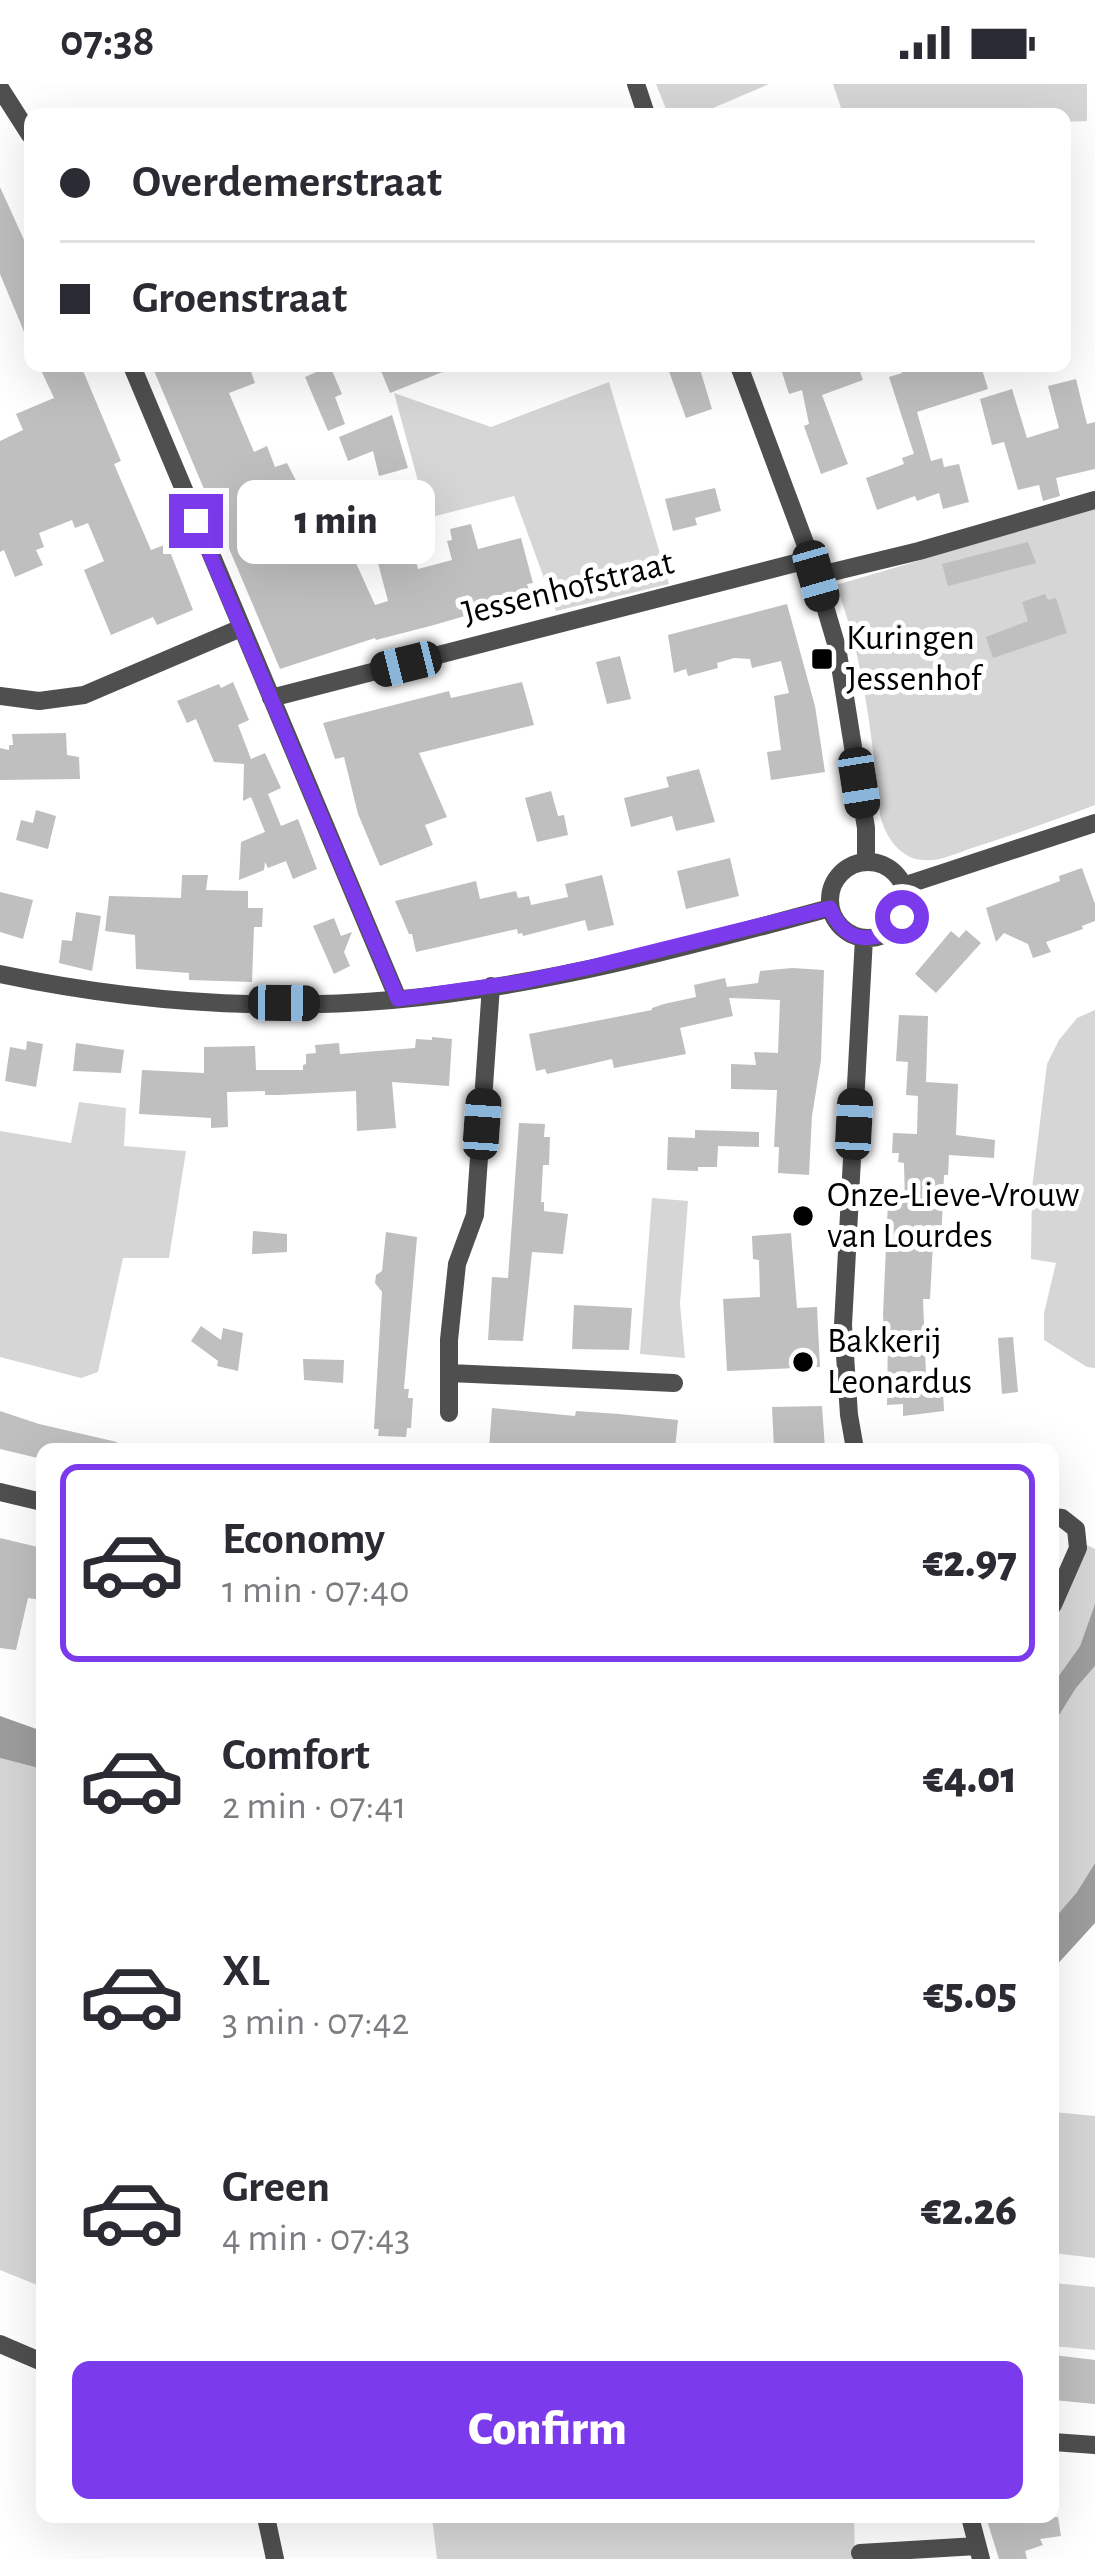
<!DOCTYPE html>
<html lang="en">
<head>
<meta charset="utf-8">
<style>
  :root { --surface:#fff; --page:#f2f2f3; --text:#2b2b33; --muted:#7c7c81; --line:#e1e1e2; --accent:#7c3aed }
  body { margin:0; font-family:"Alegreya Sans",sans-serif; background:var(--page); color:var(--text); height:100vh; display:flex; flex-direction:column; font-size:45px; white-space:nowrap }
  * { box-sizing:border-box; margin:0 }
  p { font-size:39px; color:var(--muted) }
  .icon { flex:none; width:66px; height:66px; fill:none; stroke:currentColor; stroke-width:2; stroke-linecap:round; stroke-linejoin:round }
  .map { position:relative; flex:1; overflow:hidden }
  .details { position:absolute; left:36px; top:1359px; width:1023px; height:1080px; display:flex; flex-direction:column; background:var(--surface); border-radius:18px; box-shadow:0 12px 48px #0002 }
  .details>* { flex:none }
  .guide { position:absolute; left:24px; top:24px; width:1047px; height:264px; border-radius:18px; box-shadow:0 12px 48px #0002; display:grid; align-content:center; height:264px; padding:0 36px; background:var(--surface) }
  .end { position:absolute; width:54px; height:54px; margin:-27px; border:15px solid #7c3aed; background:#fff; box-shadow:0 0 0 6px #fff }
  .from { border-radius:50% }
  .bubble { position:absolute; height:84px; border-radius:18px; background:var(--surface); box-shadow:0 12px 48px #0002; font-size:39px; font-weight:800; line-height:84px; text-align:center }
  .car { position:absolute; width:36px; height:72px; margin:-36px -18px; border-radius:15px; box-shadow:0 0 9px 3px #0007; background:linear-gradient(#222 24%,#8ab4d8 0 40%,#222 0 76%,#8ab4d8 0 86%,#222 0) }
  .guide b { display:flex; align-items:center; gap:42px; height:114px; font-size:45px }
  .guide b+b { border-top:3px solid var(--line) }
  .guide i { width:30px; height:30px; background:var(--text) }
  ul { padding:21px 0 0; list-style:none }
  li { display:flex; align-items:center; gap:36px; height:198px; margin:0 24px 18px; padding:0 12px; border:6px solid transparent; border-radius:18px }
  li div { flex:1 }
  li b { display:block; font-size:45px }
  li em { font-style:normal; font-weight:800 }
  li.current { border-color:var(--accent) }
  li>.icon { width:108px; height:108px; stroke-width:1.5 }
  .primary-button { display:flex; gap:24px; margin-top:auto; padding:24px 36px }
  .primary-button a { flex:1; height:138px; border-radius:18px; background:var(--accent); color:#fff; font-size:48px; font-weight:800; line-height:138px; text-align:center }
  .status { display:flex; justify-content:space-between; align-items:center; height:84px; padding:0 60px; background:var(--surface); direction:ltr }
  .status svg { height:33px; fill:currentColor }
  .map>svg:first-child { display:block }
  .green { fill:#d6d6d6 }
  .water { fill:#9d9d9d }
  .building { fill:#bfbfbf }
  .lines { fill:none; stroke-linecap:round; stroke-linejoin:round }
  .street { stroke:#4f4f4f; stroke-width:18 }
  .route { stroke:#7c3aed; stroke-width:15 }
  .poi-dot { fill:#000; stroke:#fff; stroke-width:4.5 }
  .labels { text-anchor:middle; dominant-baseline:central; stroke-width:10; stroke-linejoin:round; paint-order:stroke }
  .street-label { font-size:36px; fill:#000; stroke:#fff }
  .poi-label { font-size:36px; fill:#000; stroke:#fff; text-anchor:start }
</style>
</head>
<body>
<div class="status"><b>07:38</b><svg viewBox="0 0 49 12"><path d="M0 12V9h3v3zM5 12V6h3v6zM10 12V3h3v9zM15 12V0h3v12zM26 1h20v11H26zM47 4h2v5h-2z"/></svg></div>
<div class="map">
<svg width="1095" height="2475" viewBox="0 0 1095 2475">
  <rect width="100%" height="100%" fill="#fff"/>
  <path class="green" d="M656,0h113l-70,30h-31z
    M833,0h254v37l-22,1v-8h-222z
    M609,298l60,202 -113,27 -42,-115 -86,22 -34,-125 97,34z
    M1095,425v296c-42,16 -83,30 -126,44 -14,5 -31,13 -46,11 -23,-1 -38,-24 -43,-45 -8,-79 -16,-155 -44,-230z
    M1095,926v358l-8,-1 -43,-27v-27l12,-50 -25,-4 1,-71 15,-124 12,-24 18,-22z
    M79,1018l47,6 -2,38 62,5 -17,107h-46l-25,114 -17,6 -81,-21v-226l71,12z
    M652,1114l36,3 -8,103 5,54 -45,-4z
    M1087,1461l8,4v55l-15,42 -27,38v-67z
    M1095,1582v197l-18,29 -24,28v-195l23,-37z
    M0,1674l42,11v518l-42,-17z
    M1053,2028l42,4v142l-42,-5z
    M1053,2199l42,4v63l-42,-4z
    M432,2433h422l1,42h-418z"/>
  <path class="water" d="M1095,1520v62l-19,22 -23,37v-41l27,-38z
    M0,1632l42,15v38l-42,-11z
    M1095,1779v60l-42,46v-49l24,-28z"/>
  <path class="building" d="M0,103l30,66v93l-30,-72z
    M39,282h42l40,95 -7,3 37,86 16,-6 26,66 -36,15 -4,-8 -42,18 -27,-65 20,-9 -16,-38 -13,5 -3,-8 -33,13 5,14 -8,3 7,15 -28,12 -11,-27 -4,2v-111l23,-11 -7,-16 38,-16z
    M152,282h97l6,17 -26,10 25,59 13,-6 8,21 12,-4 17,33 15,-7 21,53 6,-1 29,64 13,-4 -10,-38 36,-11 4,17 34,-9 -5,-19 5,-1 -2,-11 21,-5 7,25 43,-11 12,45 -6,1 4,13 -97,28 -58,15 -1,-2 -95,31z
    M330,282l12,28 -7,3 10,27 -17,7 -23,-54z
    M379,282h76v1l-65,26z
    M667,282h32l13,43 -26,9z
    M780,282h78l5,14 -41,15 26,69 -27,10 -17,-48 5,-2 -7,-34 -13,4z
    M900,282h81l7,23 -71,23 14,49 11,-3 2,9 15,-3 10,38 -26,7 -4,-16 -22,8 -2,-5 -38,14 -11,-32 38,-14 -2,-6 14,-5 -2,1 -25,-77 13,-4z
    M1076,295l11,45 8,-2v47l-39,9 4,18 -17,5 -4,-16 -21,5 -14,-48 -12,3 -12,-46 32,-10 15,49 32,-10 -11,-42z
    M392,331l16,53 -29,8 -6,-25 -25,10 -9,-24z
    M715,404l6,23 -26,7 2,7 -24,6 -8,-32z
    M396,409l8,28 -35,9 -7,-25z
    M1028,458l8,21 -88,23 -6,-22z
    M1045,510l3,6 8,-2 11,35 -74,25 -7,-21 42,-16 -6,-19z
    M787,520l28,102 10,66 -54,8 -4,-28 14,-2 -7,-54 15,-3 -8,-32 -29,7 -2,-9 -16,-1 -17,5 1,5 -30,8 -2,-7 -12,4 -6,-38z
    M620,572l11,43 -24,5 -11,-42z
    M233,598l16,38 -11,5 13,34 14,-6 16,35 -13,6 13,32 17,-7 19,50 -24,10 -7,-18 -18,7 -3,-6 -1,8 -25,10 2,-38 24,-10 -14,-35 -8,4 1,-37 -30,-2 -18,-43 -9,4 -10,-22 42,-17 2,4z
    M522,598l12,43 -115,28 28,64 -22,8 8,20 -53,21 -22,-52 -14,-57 -9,2 -12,-36 126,-32 2,7z
    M66,649l1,22 12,2 1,22 -80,1v-32l9,2v-5h4l-1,-11z
    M699,685l16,53 -39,9 -4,-15 -41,11 -7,-29 45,-11 -3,-10z
    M551,707l7,25 6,-1 4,20 -31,7 -12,-44z
    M36,726l20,6 -8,33 -32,-9 5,-20 12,3z
    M730,774l9,38 -53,13 -9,-38z
    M1082,784l13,36v17l-13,5 1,3 -37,13 5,10 -18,6 -5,-14 -24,-11 -8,9 -10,-34 74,-27 -1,-5z
    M182,791h26l-2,15 42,1v17h15l-1,19h-8l-2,55 -63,-2v-7l-53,-4 -1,-34 -30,-4 4,-35 72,2z
    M602,791l12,50 -26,6 -3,-11 -62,16 -1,-3 -4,1 -1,-5 -101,23 -4,-18h-3l-14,-33 81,-20 4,18 36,-8 2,7 11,-2 2,9 37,-8 -3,-13z
    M0,808l33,8 -10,39 -23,-7z
    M76,828l25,4 -9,55 -33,-8 3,-23 10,1z
    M334,834l7,18 11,-4 -8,20 6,14 -16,8 -21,-48z
    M966,846l15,13 -45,50 -21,-19 36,-43 8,7z
    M792,884l32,2 -3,90 -9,56 -3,59 -31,-2 1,-26h-5l3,-57 -46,-1v-25l25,1 -2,-13 24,1 2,-53 -51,-2 4,18 -53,12 6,26 -72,14 -2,-9 -65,15 -2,-5 -9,2 -7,-37 123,-24v-2l12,-4 32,-7 -2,-12 31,-7 2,9 31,-4 2,-12z
    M899,931l29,1 -2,66 32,2 -2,51 39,5 -1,18 -45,-3 -1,20h-4l-3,68h-8l-3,56h-7l3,75 16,-1 2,38 -41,5v-12l-16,1 1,-75 -4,1 -1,-16 5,-114 17,1 -1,-39 -6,-1 1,-9h-7l1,-20 24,1 1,-38 -12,-1 2,-33 -12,-1z
    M432,953l20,2 -3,47 -57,-4 4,46 -39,3 -1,-40 -77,4h-14v-4l-38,1 1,35 -17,1v-10l-72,-4 3,-44 62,3v-26l51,-1 1,24h47v-5l3,-1v-10l10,-1 -1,-8 24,-2 1,11 75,-6 1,-9 16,1z
    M27,957l16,3 -7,43 -31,-6 5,-34 16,3z
    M76,959l48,7 -3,23 -48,-2z
    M519,1039l26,1 -1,13h6l-1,28h-6l-2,37h3v9l24,3 -5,40 -31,-2 -9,89 -35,-1 4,-63 16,1z
    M695,1046l64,2v15l-41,-1 -1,21h-19v4l-31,-1 1,-33 27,1z
    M253,1147l34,3v18l-35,2z
    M386,1148l31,5 -13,152h5l-1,9h5l-2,30h-4l-1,9 -28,-1 1,-7h-5l8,-137 -7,-9 1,-8 6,-4z
    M791,1149l6,75 20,-1 3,60 -93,4 -4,-72 37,-2 -1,-37 -6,-1 -1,-23z
    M574,1221l58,3 -3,42 -57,-1z
    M201,1242l20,14 2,-12 20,5 -5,38 -21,-5 1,-5 -27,-20z
    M1013,1253l5,55 -16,2 -4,-56z
    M303,1275l41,1 -1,23 -39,-3z
    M822,1322l3,43h-51l-2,-42z
    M492,1324l83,8 1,-5 43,3 59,6 -3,29h-186z
    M0,1327l39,13 78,18 -1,7h-74v10l-42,-10z
    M0,1454l42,10v52l-14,-2 -12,52 -16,-2z
    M1053,2271l42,5v44l-42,-4z
    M986,2433h72l3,19 -21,3 3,6 -18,6 2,8h-28z"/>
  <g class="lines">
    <path class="street" d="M636,0l10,30
      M0,4l30,47
      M132,282l266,633
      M739,282l72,193 26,88 29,181v34
      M816,492l103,-25 176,-51
      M0,612l39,5 45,-6 157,-67
      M271,614l540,-139
      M830 816a38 38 0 1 1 76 0a38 38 0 1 1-76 0Z
      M903,802l192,-63
      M0,890c127,27 262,37 392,26 148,-13 295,-53 438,-92
      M450,1289l224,10
      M449,1329v-73l8,-76 18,-49 16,-229
      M855,1365l-6,-34 -6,-90 21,-387
      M0,1408l42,10
      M1053,1433l9,1 14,11 2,19 -25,57
      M0,2260l42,18
      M1053,2358l42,3
      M266,2433l9,42
      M970,2433l11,42
      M860,2469l117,-7"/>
  </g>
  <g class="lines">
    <path class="route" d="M196,437l202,478 122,-17 71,-15 239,-59c15,37 49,39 72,9"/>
  </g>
  <g class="poi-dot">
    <rect x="810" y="563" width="24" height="24" rx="6"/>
    <circle cx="803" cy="1132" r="12"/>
    <circle cx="803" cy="1278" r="12"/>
  </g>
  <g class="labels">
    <g class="street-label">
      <text transform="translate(568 504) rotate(-14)">Jessenhofstraat</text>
    </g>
    <g class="poi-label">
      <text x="846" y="554">Kuringen<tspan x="846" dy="41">Jessenhof</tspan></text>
      <text x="827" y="1111">Onze-Lieve-Vrouw<tspan x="827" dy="41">van Lourdes</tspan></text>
      <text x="827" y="1257">Bakkerij<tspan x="827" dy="41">Leonardus</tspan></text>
    </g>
  </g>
</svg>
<i class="end from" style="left:902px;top:833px"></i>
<i class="end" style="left:196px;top:437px"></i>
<div class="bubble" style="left:237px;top:396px;width:198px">1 min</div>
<i class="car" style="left:816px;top:492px;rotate:164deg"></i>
<i class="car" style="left:406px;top:580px;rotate:256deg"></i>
<i class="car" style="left:859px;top:699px;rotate:171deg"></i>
<i class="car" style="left:284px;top:919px;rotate:91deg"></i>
<i class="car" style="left:482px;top:1040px;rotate:4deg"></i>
<i class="car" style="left:854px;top:1040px;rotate:3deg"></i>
<div class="guide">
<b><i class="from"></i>Overdemerstraat</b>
<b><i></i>Groenstraat</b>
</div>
<section class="details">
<ul>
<li class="current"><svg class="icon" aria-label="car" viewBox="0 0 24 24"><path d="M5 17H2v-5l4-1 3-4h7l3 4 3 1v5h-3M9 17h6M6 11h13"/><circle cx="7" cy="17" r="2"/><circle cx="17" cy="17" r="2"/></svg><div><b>Economy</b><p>1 min · 07:40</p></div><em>€2.97</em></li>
<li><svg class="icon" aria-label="car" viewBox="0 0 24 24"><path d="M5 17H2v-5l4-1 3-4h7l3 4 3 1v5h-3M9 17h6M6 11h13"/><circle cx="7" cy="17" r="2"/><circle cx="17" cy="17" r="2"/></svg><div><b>Comfort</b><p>2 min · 07:41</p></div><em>€4.01</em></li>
<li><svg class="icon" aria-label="car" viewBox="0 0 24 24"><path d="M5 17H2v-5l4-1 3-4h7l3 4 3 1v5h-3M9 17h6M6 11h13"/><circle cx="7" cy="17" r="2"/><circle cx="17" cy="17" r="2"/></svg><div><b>XL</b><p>3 min · 07:42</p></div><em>€5.05</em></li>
<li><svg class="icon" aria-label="car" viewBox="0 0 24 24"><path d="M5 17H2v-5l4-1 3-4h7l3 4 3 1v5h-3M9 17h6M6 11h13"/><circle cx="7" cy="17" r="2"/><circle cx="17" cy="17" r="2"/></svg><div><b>Green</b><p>4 min · 07:43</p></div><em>€2.26</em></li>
</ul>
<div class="primary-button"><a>Confirm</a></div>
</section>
</div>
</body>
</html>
